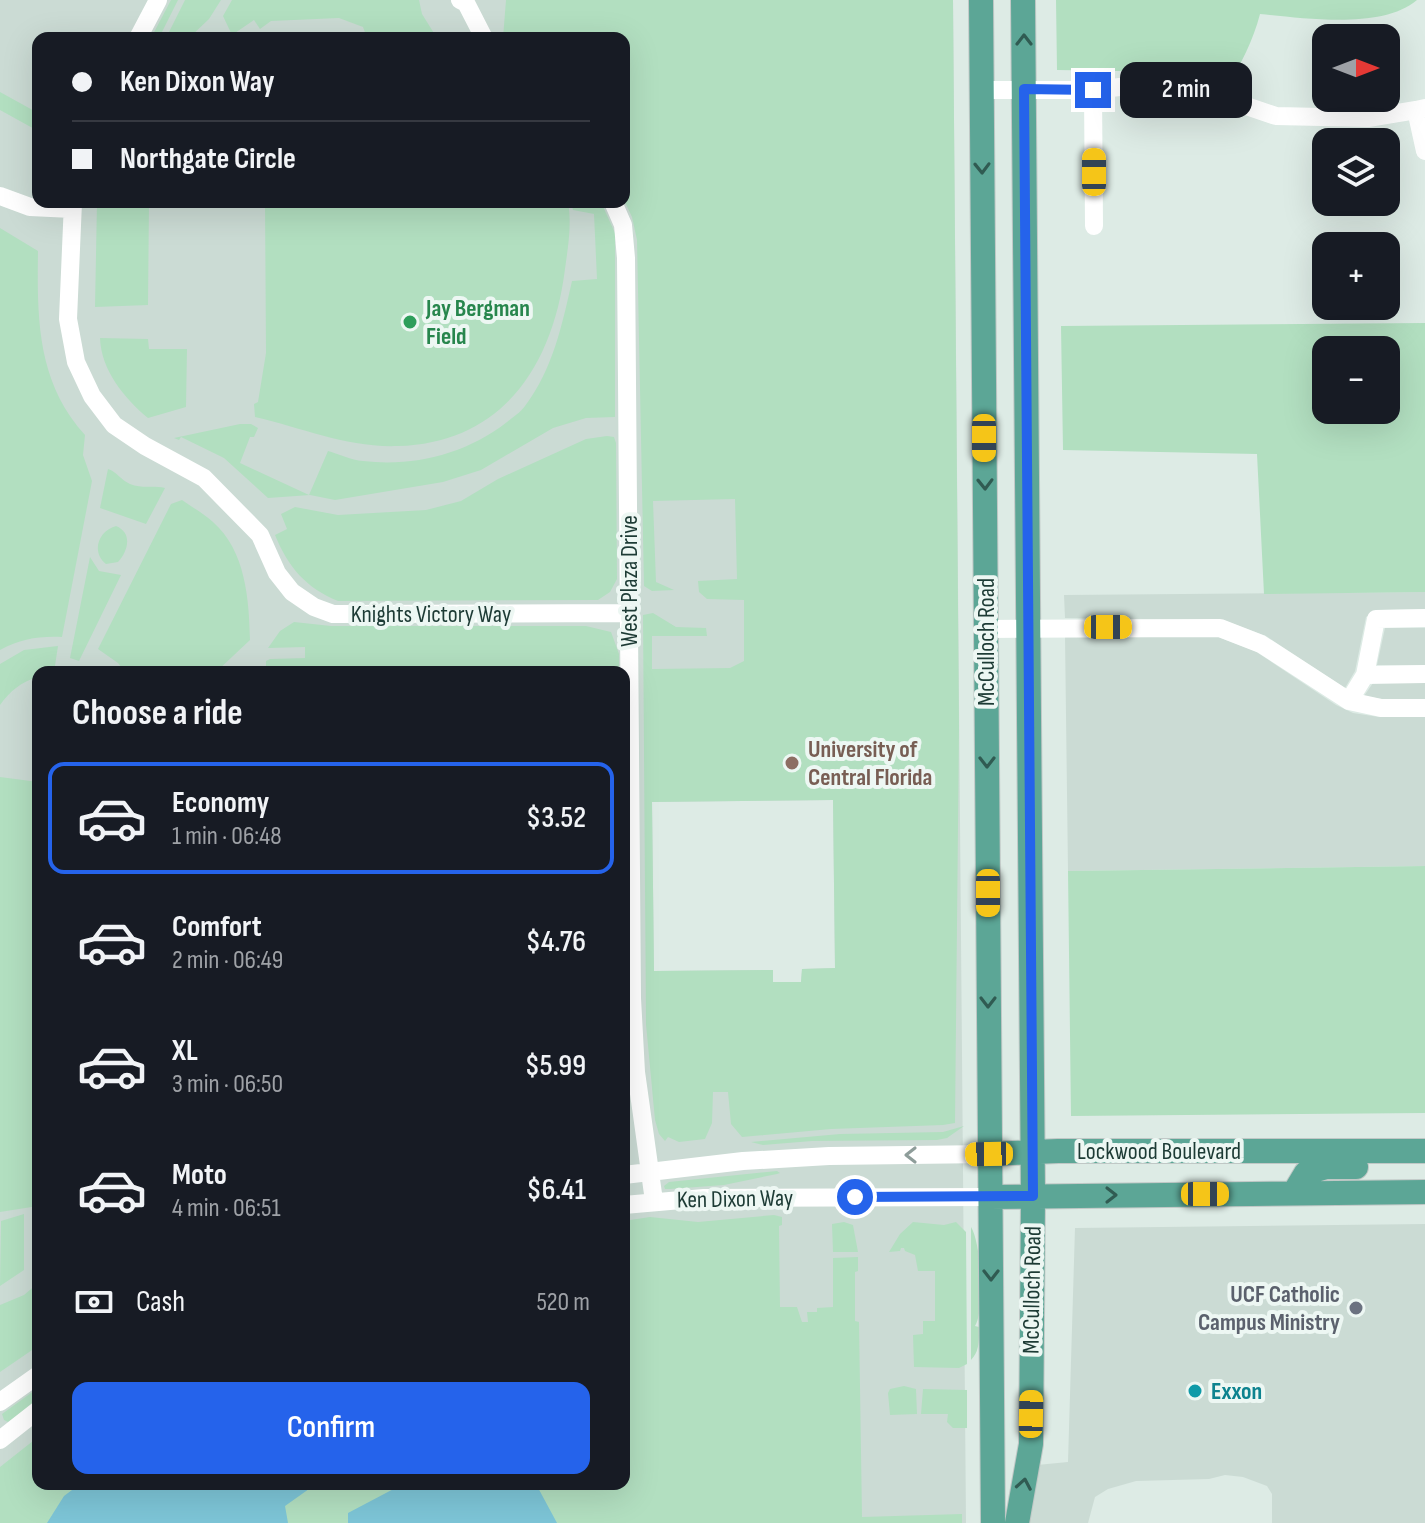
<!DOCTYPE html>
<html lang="en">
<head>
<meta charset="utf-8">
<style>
  :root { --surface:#171b24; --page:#242831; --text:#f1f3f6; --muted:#9ea1a6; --line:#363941; --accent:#2563eb }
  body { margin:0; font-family:"Sofia Sans Condensed",sans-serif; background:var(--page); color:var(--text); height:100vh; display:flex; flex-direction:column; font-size:30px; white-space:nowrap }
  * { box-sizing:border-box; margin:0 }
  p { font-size:26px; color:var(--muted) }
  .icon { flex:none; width:44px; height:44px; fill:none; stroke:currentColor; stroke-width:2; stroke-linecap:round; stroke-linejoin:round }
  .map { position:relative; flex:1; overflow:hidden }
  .drawer { position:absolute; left:32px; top:666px; width:598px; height:824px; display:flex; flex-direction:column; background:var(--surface); border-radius:16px; box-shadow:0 8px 32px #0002 }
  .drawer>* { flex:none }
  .top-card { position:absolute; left:32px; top:32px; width:598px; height:176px; border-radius:16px; box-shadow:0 8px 32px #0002; display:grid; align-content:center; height:176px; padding:0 40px; background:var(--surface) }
  .needle { width:52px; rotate:90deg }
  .controls { position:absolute; left:1312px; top:24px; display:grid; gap:16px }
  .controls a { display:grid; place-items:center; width:88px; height:88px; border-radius:16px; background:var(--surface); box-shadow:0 8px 32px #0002; font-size:40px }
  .end { position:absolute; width:36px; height:36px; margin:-18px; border:10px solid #2563eb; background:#fff; box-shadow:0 0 0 4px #fff }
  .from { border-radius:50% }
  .bubble { position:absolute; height:56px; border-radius:16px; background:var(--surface); box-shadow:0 8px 32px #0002; font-size:26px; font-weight:600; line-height:56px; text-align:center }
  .car { position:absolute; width:24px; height:48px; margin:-24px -12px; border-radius:10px; box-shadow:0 0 6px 2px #0007; background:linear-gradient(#f5c518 24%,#345 0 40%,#f5c518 0 76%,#345 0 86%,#f5c518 0) }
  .top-card b { display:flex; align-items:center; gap:28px; height:76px; font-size:30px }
  .top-card b+b { border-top:2px solid var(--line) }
  .top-card i { width:20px; height:20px; background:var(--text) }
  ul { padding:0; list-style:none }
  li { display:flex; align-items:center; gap:24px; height:112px; margin:0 16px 12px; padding:0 24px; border:4px solid transparent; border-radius:16px }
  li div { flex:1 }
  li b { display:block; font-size:30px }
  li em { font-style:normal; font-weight:600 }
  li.on { border-color:var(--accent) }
  li>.icon { width:72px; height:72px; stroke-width:1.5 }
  h2 { padding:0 40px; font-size:36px; line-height:96px }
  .pay { display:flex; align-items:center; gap:20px; height:88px; padding:0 40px; font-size:30px }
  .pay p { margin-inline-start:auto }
  .button { display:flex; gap:16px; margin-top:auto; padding:16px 40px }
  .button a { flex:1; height:92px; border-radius:16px; background:var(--accent); color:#fff; font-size:32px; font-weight:600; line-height:92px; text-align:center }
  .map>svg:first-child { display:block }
  .built { fill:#cbdbd4; fill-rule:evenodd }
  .green { fill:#b2dfc0; fill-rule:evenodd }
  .water { fill:#7dc5d7 }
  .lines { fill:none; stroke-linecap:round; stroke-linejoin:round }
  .major-casing { stroke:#c0c8c6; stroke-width:26 }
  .minor { stroke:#fff; stroke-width:18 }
  .major { stroke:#5ca696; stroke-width:24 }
  .oneway { stroke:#305b52 }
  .oneway2 { stroke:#8e9d9a }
  .route { stroke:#2563eb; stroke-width:10 }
  .leisure-dot { fill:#2e9e5b; stroke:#edf7f3; stroke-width:3 }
  .education-dot { fill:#8d6e63; stroke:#edf7f3; stroke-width:3 }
  .worship-dot { fill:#6b7280; stroke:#edf7f3; stroke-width:3 }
  .culture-dot { fill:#0f9aa8; stroke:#edf7f3; stroke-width:3 }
  .labels { text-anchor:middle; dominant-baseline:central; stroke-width:8; stroke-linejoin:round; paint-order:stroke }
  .leisure-label { font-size:24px; font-weight:bold; fill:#27864d; stroke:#edf7f3; text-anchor:start }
  .street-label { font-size:24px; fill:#1d3b35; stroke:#edf7f3 }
  .education-label { font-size:24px; font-weight:bold; fill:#785e54; stroke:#edf7f3; text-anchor:start }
  .worship-label { font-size:24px; font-weight:bold; fill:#5b616d; stroke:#edf7f3; text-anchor:end }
  .culture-label { font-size:24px; font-weight:bold; fill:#0d838f; stroke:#edf7f3; text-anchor:start }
</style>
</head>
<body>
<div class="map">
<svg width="1425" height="1523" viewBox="0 0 1425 1523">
  <rect width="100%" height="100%" fill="#ddebe5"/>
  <path class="built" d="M0,0h953l13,1523h-966zM38,38h586v164h-586zM38,672h586v812h-586zM833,800l2,168 -33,1 -1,13h-28v-12l-119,1 -2,-169z
    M1425,592v17l-49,1 -10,7 -11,54 -10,17 -79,-52 -43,-16 -158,-2 -1,-23z
    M1385,628h40v37h-48z
    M1065,636l153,1 37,14 81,54 17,8 26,4h46v149l-357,5z
    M1373,683h52v16h-43l-18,-3z
    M1425,1224v299h-153v-29l-5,-8 -24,-9 -18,-2 -16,4 -73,2 -28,8 -13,8 -7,26h-61l10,-58 31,-3 7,-234z"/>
  <path class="green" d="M171,0h7l-19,38h-8z
    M185,0h36l-12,19 -20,19h-23z
    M232,0h187l3,14 15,24h-70l-4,-11 -24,-9 -68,3 -11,8 -6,-9 -22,15 -9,-19z
    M506,0h447l6,727 -4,396 -12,2 -112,4 -89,8 -11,-13 -3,-32h-15l-1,31 -7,16 -26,3 -11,-5 -3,4 -6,-7 -4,-14 -9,-96 -3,-409 10,-2 23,14 30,1 1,8h-55v33l78,-1 14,-7v-61l-37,-1 -8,-7 -1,-11 39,-2 -2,-80 -82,2 3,81 18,8 -22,1 -8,-5 -7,-346 -5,-23 -8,-17v-162h-121zM833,800l2,168 -33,1 -1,13h-28v-12l-119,1 -2,-169z
    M1056,0h361c-35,30 -113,18 -157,14 -7,27 -19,50 -34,74l-49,-16 -120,-2z
    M0,92l38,21v18l-38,-21z
    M97,202h52l-1,103 -53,2z
    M265,202h303c4,22 0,45 -3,67 -12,96 -62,174 -167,177 -50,2 -95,-18 -143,-29l-1,-13 4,-2 8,-49z
    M571,202h30l14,31v184l-29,1 -33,10 -72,42 -38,12 -108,18 -25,-5 -42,3 -44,-40 -43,-21 -2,3 -5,-2 66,-14h11l7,4 -4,9h-4l-10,26 69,32 19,-44c11,3 23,9 35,10 51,6 103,-7 144,-39 6,-5 13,-9 18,-16 28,-37 37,-81 47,-125l25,-2 -3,-65 -21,-4z
    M0,228l38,23c-1,68 -1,131 47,184l-2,20 9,26 -30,156c-24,-1 -41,2 -62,13z
    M1425,323v269l-161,2 -7,-140 -194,-4 -2,-124zM1326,350h60v60h-60z
    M100,338l48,1 1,10h38l-1,58 -38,11c-24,-20 -47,-48 -48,-80z
    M607,436l7,1 2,6 1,136 -7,13 -12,8 -260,1c-32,-13 -50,-34 -63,-66l12,-6 -6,-15 14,-7 43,8 88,-5 35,-9 37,-22 88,-40z
    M108,469c9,3 13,11 22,15 12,5 23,1 35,4l-19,36 -46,-16z
    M182,500c10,7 22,14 31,22 33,29 36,78 37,118l-34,32h-91l-7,-9 -20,-14 73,-145z
    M116,526c17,7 12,25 2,36l-12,2c-15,-12 -8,-33 10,-38z
    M90,557l9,14 22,4 -42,86 -9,-3z
    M294,622l37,4h255l25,6 8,22v18h-353v-11l4,-2 35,-1v-11l-37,1 12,-17z
    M58,646l-4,26h-16v5c-17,5 -28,14 -38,28v-41l24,-14z
    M0,777l38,5v424l-38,6z
    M1425,866v247l-354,3 -3,-245z
    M624,1050l6,94 -6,2z
    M964,1126l-17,12 -10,2 -125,1 -49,4 -12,-3 89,-8 103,-2z
    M777,1171l3,2 -3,1 -53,11 -54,4h-5l-1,-3 5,-4z
    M24,1214v56l-24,16 1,-65z
    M774,1215l8,2v8l-3,1 1,81h17l5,15h6l-1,-10h10v-4l16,-1v-49l25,-1v14l-3,1v49l4,1 3,195 100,-3v9h-962v-56l38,-30v47h586v-263l26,-4 48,5z
    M844,1222l9,3 5,27h-25l-1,-28z
    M913,1222l31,3 12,-3 10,10 1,132 -8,4 -45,-1 -1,-32 10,-1v-13h12v-50h-17l-3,-16 -10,-4 -1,-3h-3l-1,3 -11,1 11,-18z
    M971,1227c10,15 14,84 4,99l4,1c0,12 1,24 -8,33z
    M38,1283v63l-38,26v-67l24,-10z
    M904,1386l12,3 1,25 -27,1 -2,-22 2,-4z
    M38,1388v12l-30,22 -4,-2 -2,-6z
    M923,1389l44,1v38h-14l-6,-6 1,-8h-27z"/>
  <path class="water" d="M80,1484h236l-31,22 3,17h-241l17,-27z
    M403,1484h133l21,39h-209v-10z"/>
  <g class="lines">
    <g class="major-casing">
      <path id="major" d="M981,0l12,1523
        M989,1154l69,-3h367
        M1294,1193l12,-20 20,-6h30
        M990,1197l435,-5
        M1017,1523l14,-79 2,-248 -10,-1196"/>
    </g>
    <path class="minor" d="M460,0l6,3 18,35
      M138,38l20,-38
      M981,90h112l80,-9 103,35 92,2 48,-8
      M1093,90l1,136
      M1425,108l-9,2 9,41
      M0,196l30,11 42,2
      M73,202l-5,117 8,43 16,34 22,29 31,21 59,32 56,57 17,38 15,19 22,15 19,7 296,-1
      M613,202l10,23 3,33 6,740 4,74 18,129
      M986,629l234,-1 41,16 88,57 32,7h44
      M1365,675l11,-56 49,-1
      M1349,701l16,-26 60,-1
      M624,1175l119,-14 86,-5 160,-2
      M624,1205l80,-7 286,-1
      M0,1402l38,-27
      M0,1440l38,-30"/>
    <use href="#major" class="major"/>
  </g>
  <defs><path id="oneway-chevron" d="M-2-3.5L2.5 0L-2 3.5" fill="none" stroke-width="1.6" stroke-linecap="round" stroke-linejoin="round" transform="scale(2)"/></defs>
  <g class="oneway">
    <use href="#oneway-chevron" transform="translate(1024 40) rotate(-90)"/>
    <use href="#oneway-chevron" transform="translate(982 168) rotate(89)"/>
    <use href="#oneway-chevron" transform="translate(985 484) rotate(89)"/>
    <use href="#oneway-chevron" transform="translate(987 762) rotate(90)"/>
    <use href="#oneway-chevron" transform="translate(988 1002) rotate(90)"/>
    <use href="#oneway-chevron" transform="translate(1111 1195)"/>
    <use href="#oneway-chevron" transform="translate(991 1275) rotate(90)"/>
    <use href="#oneway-chevron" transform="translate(1024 1484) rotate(-80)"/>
  </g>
  <use class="oneway2" href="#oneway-chevron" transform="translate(911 1155) rotate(180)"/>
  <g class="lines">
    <path class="route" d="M855,1197l178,-1 -9,-1107 69,1"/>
  </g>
  <circle class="leisure-dot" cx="410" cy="322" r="8"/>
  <circle class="education-dot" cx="792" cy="763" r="8"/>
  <circle class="worship-dot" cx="1356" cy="1308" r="8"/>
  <circle class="culture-dot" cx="1195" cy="1391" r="8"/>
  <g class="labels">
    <g class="leisure-label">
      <text x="426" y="308">Jay Bergman<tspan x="426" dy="28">Field</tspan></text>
    </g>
    <g class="street-label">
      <text transform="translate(629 581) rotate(-90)">West Plaza Drive</text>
      <text x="431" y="614">Knights Victory Way</text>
      <text transform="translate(986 642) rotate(-90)">McCulloch Road</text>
      <text x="1159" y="1151">Lockwood Boulevard</text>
      <text transform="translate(735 1199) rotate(-1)">Ken Dixon Way</text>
      <text transform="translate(1032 1290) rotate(-89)">McCulloch Road</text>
    </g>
    <g class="education-label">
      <text x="808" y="749">University of<tspan x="808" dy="28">Central Florida</tspan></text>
    </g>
    <g class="worship-label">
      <text x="1340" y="1294">UCF Catholic<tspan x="1340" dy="28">Campus Ministry</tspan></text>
    </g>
    <g class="culture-label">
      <text x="1211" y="1391">Exxon</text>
    </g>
  </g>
</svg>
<div class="controls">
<a><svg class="needle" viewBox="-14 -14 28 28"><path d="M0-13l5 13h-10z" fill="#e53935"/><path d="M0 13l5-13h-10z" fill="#9ea1a6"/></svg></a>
<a><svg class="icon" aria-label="layers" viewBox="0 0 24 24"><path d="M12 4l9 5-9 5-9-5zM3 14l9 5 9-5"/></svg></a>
<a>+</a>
<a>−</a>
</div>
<i class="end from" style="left:855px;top:1197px"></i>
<i class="end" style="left:1093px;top:90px"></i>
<div class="bubble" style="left:1120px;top:62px;width:132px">2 min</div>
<i class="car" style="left:1094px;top:172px;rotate:0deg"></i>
<i class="car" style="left:984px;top:438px;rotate:180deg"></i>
<i class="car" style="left:1108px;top:627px;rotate:90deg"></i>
<i class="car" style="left:988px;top:893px;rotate:180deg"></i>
<i class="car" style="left:989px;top:1154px;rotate:269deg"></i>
<i class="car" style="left:1205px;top:1194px;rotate:90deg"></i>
<i class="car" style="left:1031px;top:1414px;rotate:1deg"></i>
<div class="top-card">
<b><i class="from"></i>Ken Dixon Way</b>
<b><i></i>Northgate Circle</b>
</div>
<section class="drawer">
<h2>Choose a ride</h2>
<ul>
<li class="on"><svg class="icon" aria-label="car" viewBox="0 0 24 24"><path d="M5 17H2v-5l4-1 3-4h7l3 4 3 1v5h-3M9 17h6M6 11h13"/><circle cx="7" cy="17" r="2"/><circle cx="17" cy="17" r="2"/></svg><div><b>Economy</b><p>1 min · 06:48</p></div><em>$3.52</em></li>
<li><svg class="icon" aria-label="car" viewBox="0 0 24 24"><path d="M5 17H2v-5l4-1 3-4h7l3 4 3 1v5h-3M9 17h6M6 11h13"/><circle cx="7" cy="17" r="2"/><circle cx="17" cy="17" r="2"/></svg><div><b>Comfort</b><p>2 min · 06:49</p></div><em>$4.76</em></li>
<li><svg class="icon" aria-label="car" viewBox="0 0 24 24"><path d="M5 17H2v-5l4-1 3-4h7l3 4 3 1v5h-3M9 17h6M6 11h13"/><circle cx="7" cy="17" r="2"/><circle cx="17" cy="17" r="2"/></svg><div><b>XL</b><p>3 min · 06:50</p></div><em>$5.99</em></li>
<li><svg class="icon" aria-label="car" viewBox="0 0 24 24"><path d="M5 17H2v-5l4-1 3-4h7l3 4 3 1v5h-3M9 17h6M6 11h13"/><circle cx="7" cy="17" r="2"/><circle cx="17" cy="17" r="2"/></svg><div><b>Moto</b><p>4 min · 06:51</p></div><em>$6.41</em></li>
</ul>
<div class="pay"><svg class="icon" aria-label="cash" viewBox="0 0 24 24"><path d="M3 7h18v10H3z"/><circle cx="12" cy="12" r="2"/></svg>Cash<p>520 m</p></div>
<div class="button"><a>Confirm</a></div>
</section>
</div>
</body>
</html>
